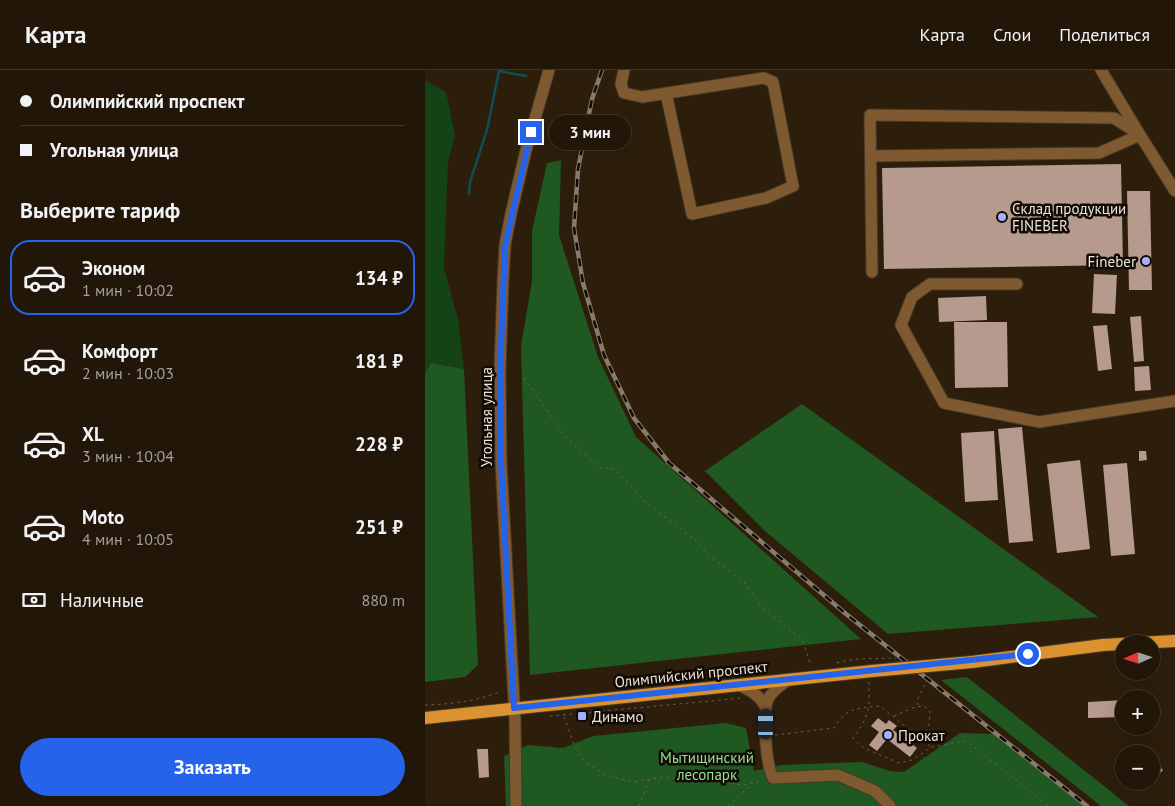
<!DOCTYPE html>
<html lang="ru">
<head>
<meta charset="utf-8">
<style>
  :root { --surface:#221609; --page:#2e2317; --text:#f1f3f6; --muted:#a29f9c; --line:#3f352a; --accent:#2563eb }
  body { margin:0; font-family:"PT Sans",sans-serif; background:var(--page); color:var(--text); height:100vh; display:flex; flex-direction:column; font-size:19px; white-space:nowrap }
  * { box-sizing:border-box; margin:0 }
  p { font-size:16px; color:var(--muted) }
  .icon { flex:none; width:28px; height:28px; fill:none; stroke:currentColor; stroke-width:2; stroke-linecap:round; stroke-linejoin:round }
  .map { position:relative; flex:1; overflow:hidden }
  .sheet { display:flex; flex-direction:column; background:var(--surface); width:425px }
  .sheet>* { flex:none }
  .top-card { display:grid; align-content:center; height:110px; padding:0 20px; background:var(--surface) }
  .needle { width:32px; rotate:267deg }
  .fabs { position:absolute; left:690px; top:565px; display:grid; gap:10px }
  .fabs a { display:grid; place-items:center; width:45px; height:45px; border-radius:50%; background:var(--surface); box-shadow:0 5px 20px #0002,0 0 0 1px var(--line); font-size:25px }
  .end { position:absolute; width:22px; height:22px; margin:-11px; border:6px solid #2563eb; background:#fff; box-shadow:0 0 0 2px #fff }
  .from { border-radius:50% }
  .bubble { position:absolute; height:35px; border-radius:18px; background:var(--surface); box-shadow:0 5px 20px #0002,0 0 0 1px var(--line); font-size:16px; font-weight:800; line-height:35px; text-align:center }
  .car { position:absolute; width:15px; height:30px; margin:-15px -8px; border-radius:6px; box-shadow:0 0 4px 1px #0007; background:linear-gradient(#222 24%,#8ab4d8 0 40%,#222 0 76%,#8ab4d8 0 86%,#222 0) }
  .top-card b { display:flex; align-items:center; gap:18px; height:48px; font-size:19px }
  .top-card b+b { border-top:1px solid var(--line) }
  .top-card i { width:12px; height:12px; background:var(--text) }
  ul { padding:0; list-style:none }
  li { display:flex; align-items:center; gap:15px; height:75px; margin:0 10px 8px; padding:0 10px; border:2px solid transparent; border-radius:20px }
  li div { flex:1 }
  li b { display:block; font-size:19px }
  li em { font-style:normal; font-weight:800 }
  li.current { border-color:var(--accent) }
  li>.icon { width:45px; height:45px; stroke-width:1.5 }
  h2 { padding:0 20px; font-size:22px; line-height:60px }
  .pay { display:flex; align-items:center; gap:12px; height:55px; padding:0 20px; font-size:19px }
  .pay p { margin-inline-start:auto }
  .button { display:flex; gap:10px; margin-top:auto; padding:10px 20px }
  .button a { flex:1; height:58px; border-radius:30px; background:var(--accent); color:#fff; font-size:20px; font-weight:800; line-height:58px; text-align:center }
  header { display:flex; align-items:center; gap:30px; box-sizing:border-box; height:70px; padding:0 25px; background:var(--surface); border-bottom:1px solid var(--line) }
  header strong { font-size:24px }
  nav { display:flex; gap:28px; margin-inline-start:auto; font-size:18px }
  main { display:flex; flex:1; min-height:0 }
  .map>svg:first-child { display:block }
  .green { fill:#144315 }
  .forest { fill:#1f5820 }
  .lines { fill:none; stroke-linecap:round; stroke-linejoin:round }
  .stream { stroke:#0b5052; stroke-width:2.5 }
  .building { fill:#b59a8d }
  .minor-casing { stroke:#483a29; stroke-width:13 }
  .major-casing { stroke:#483a29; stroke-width:14 }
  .path { stroke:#6d6050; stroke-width:1; stroke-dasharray:2.5 4; stroke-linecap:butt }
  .minor { stroke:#7f5a31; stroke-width:11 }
  .major { stroke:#dd9231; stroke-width:12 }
  .rail-casing { stroke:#887b6c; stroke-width:4.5 }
  .rail { stroke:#100904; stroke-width:2.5; stroke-dasharray:8; stroke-linecap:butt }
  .major-bridge-casing { stroke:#483a29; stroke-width:14; stroke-linecap:butt }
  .major-bridge { stroke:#dd9231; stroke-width:12 }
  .route { stroke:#2563eb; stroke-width:6 }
  .poi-dot { fill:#a6b1fc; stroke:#100904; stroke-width:2 }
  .labels { text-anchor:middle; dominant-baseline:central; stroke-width:5; stroke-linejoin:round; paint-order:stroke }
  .poi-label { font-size:15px; fill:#eee4d9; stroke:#100904; text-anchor:start }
  .street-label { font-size:15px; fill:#eee4d9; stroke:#100904 }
  .park-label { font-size:15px; fill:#93e291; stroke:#100904 }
</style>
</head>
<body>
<header>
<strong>Карта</strong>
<nav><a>Карта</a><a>Слои</a><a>Поделиться</a></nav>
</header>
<main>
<section class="sheet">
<div class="top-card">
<b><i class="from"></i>Олимпийский проспект</b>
<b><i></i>Угольная улица</b>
</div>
<h2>Выберите тариф</h2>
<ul>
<li class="current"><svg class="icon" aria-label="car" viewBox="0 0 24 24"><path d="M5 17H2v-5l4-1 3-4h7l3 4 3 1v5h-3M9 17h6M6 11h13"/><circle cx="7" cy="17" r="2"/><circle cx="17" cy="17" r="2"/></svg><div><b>Эконом</b><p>1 мин · 10:02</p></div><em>134 ₽</em></li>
<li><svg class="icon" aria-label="car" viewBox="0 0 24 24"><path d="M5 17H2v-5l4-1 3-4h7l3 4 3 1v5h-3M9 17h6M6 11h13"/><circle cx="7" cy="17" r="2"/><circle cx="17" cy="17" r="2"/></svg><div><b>Комфорт</b><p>2 мин · 10:03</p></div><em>181 ₽</em></li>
<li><svg class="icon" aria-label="car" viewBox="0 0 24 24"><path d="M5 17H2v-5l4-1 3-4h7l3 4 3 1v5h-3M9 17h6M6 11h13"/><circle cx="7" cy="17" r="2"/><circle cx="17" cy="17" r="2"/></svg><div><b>XL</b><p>3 мин · 10:04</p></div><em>228 ₽</em></li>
<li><svg class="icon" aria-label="car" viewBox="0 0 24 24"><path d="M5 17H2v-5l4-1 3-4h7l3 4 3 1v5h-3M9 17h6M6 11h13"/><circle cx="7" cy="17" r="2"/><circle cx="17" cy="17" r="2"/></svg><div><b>Moto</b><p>4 мин · 10:05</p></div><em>251 ₽</em></li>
</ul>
<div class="pay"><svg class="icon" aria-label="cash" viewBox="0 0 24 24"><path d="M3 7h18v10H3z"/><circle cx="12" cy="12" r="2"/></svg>Наличные<p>880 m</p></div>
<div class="button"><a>Заказать</a></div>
</section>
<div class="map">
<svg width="750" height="736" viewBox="0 0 750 736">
  <rect width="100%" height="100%" fill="#2d1e0c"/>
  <path class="green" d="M0,10l21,12 9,43 -7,27 -4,106 14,51 6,50 -32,-6 -7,11z"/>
  <path class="forest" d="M136,90l-2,75 39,122 38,80 225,202 -331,36 -9,-329 11,-65v-50l15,-68z
    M6,293l33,6 14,296 -13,12 -40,5v-308z
    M377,334l296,213 -210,17 -123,-103 -60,-60z
    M542,607l162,129h-28l-160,-126z
    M301,653l20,5 8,43 27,-6 81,-3 28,9 14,1 56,-39 33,1 91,72h-578l-2,-50 24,-11 35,3 30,-12z"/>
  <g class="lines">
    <path class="stream" d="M44,124l1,-12 17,-52 12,-59 27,5"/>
  </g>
  <path class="building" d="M696,94l2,101 -239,4 -2,-101z
    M702,121h23l2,99h-23z
    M669,204l23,1 -2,39 -23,-1z
    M561,226l1,24 -48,2 -1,-24z
    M716,246l3,45 -10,1 -4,-45z
    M529,252h53l1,65 -53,1z
    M682,255l5,44 -14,2 -5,-45z
    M724,296l2,24 -16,1 -1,-24z
    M597,357l11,114 -24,2 -11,-114z
    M569,361l4,69 -33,2 -4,-69z
    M714,381h7l1,9 -8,1z
    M655,390l10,89 -33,4 -10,-89z
    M702,393l8,91 -24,2 -8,-91z
    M699,630v17l-36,1v-16z
    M453,648l8,6 3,-4 8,6 -4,4 24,18 -7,9 -23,-18 -10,12 -8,-6 10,-13 -8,-6z
    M52,679h11l1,28 -10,1z
    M726,689l12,11 -9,10 -3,-3z"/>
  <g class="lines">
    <g class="minor-casing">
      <path id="minor" d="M199,0l-3,14 3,9 18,4 122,-19 9,4 20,104 -27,12 -74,16 -26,-121
        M446,86l228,-3 41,-18 -39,-65
        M447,202l-2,-157 244,3 26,17 35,56
        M592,214h-87l-18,13 -11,28 43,78 95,19 136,-21
        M363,610c-7,5 -15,10 -20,19 -6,13 -2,66 5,79l65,-3 37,16 15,15
        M313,615c12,5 22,10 28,23
        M91,736l-1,-87 -14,-257 -1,-93 3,-87 2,-37 6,-31 15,-64 23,-80"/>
    </g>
    <g class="major-casing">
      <path id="major" d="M547,592l131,-17 72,-4
        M0,648l447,-47"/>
    </g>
    <path class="path" d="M99,308l39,55 17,17 19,17 16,2 30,33 53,40 8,11 40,31 17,25 39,30 9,27
      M412,593l17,-4 42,-1
      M444,612v25l11,-1 51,41
      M0,635c25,-1 50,-3 74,-13
      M493,635l-1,-5 10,-20 -3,-2
      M125,646l192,-18
      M469,646l21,-9 9,-1 6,6 -1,12 -7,16
      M139,647l10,28 11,17 21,13 27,7 29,-5 82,8 19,-4
      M350,665l59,-7c11,-17 15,-18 35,-21l-6,17 -10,14 9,9 37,16 13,-3 20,-13 34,-6 83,65
      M214,736l10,-26
      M303,736l24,-22"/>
    <use href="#minor" class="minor"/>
    <use href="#major" class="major"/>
    <g class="rail-casing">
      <path id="rail" d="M177,0l-10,29 -14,70 -4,59 9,55 21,72 30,63 35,45 177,151 241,192"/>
    </g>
    <use href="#rail" class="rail"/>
    <g class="major-bridge-casing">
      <path id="major-bridge" d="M447,601l100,-9"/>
    </g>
    <use href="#major-bridge" class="major-bridge"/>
  </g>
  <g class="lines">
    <path class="route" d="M106,62l-26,114 -5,124 1,92 13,246 514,-54"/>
  </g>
  <g class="poi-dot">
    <circle cx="577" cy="147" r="5"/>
    <circle cx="721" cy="191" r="5"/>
    <rect x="152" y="641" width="10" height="10" rx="2.5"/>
    <circle cx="463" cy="665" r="5"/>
  </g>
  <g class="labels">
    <g class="poi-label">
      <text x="587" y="138">Склад продукции<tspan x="587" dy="17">FINEBER</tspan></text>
      <text x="711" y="191" text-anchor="end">Fineber</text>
      <text x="167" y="646">Динамо</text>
      <text x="473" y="665">Прокат</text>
    </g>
    <g class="street-label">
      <text transform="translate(61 347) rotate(-90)">Угольная улица</text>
      <text transform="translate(266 604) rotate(-6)">Олимпийский проспект</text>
    </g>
    <g class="park-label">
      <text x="282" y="687">Мытищинский<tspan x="282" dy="17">лесопарк</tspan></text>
    </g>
  </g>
</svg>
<div class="fabs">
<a><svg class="needle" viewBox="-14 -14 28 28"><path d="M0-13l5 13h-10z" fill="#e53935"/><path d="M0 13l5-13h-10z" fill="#a29f9c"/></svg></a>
<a>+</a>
<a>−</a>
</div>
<i class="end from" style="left:603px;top:584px"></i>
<i class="end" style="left:106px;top:62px"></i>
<div class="bubble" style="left:124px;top:45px;width:82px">3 мин</div>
<i class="car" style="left:341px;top:654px;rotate:0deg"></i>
</div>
</main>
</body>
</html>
